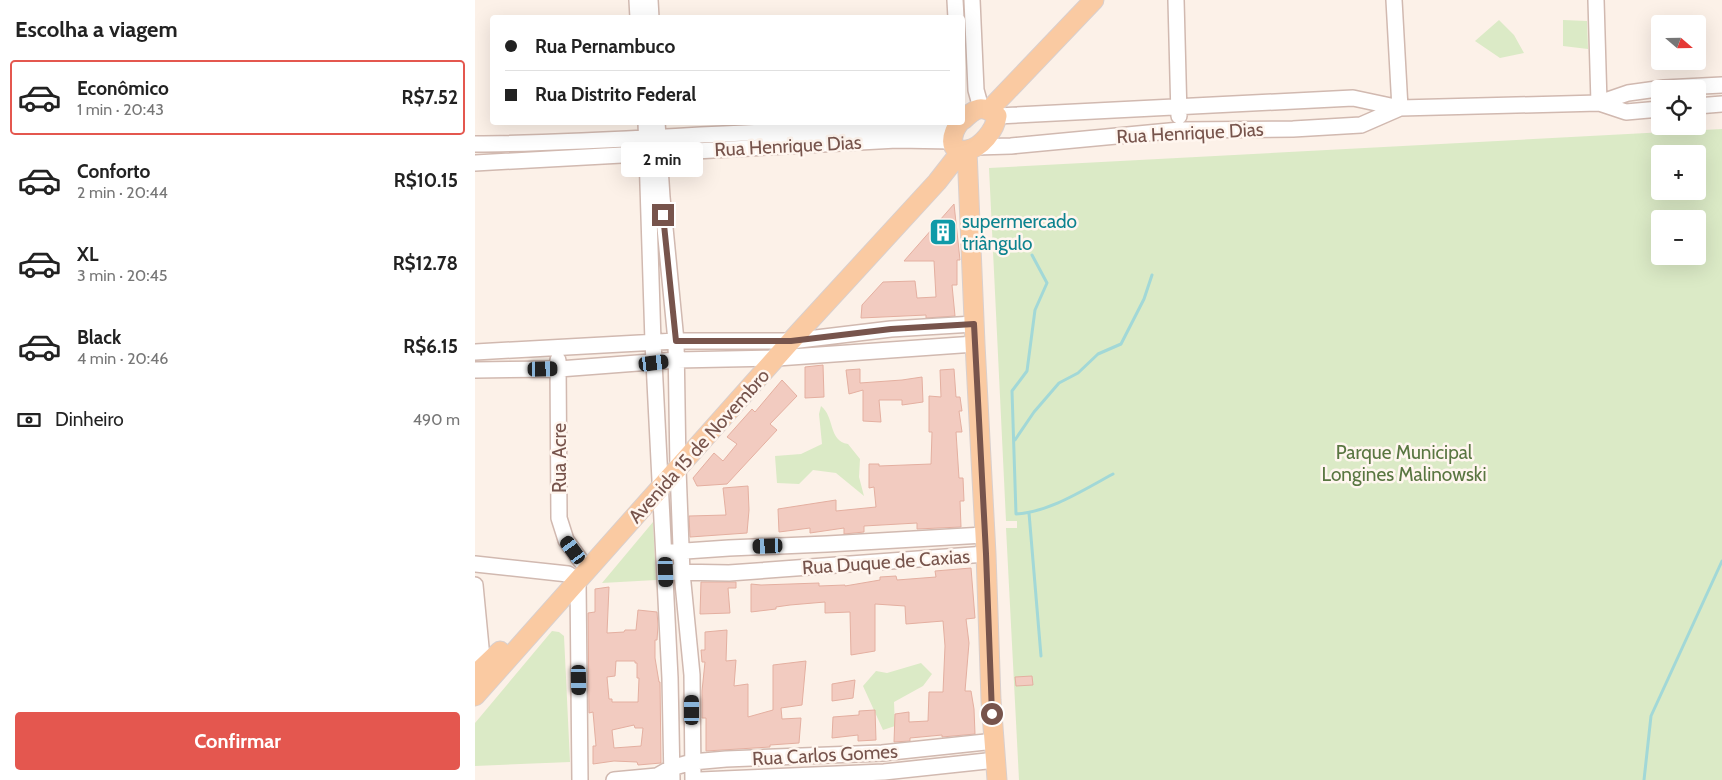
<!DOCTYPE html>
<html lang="pt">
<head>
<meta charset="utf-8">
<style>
  :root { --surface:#fff; --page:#f2f2f2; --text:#222; --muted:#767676; --line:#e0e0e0; --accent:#e4574f }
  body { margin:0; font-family:Cabin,sans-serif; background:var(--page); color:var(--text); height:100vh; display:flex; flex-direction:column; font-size:19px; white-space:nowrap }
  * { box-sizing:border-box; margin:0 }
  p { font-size:16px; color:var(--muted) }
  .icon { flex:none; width:28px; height:28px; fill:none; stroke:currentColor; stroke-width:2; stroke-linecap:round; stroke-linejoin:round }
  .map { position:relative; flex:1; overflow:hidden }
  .panel { display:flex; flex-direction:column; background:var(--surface); width:475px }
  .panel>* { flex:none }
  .hud { position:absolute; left:15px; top:15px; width:475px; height:110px; border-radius:5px; box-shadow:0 5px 20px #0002; display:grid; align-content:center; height:110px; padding:0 15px; background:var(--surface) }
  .needle { width:32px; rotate:110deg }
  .buttons { position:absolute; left:1176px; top:15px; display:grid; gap:10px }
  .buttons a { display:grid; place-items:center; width:55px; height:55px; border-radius:5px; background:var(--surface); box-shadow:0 5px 20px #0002; font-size:25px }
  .end { position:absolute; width:22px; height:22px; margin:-11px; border:6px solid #77544c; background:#fff; box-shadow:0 0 0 2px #fff }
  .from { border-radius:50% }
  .bubble { position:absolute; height:35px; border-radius:5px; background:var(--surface); box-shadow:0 5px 20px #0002; font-size:16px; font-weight:700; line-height:35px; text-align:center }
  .car { position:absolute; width:15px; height:30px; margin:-15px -8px; border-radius:6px; box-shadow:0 0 4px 1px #0007; background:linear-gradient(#222 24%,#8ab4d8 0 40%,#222 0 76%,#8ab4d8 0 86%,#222 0) }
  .hud b { display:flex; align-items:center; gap:18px; height:48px; font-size:19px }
  .hud b+b { border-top:1px solid var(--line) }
  .hud i { width:12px; height:12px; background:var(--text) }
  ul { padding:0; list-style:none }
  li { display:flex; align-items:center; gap:15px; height:75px; margin:0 10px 8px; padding:0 5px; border:2px solid transparent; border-radius:5px }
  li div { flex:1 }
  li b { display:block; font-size:19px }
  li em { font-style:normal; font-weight:700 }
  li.on { border-color:var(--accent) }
  li>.icon { width:45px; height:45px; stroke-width:1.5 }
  h2 { padding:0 15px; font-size:22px; line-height:60px }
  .pay { display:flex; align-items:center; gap:12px; height:55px; padding:0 15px; font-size:19px }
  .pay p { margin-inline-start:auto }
  .cta { display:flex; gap:10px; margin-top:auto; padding:10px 15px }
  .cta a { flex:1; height:58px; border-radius:5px; background:var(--accent); color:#fff; font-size:20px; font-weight:700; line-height:58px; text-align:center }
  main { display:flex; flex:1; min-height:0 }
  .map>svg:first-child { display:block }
  .green { fill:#dbeac6; fill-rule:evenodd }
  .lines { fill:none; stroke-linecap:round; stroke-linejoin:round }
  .stream { stroke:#a2d8d7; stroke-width:3 }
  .building { fill:#f2cbc0; stroke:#e4afa0; fill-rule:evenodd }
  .minor-casing { stroke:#d1b9b0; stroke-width:18 }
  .major-casing { stroke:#d9cfcd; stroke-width:21 }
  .minor { stroke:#fff; stroke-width:15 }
  .major { stroke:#facaa2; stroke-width:19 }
  .route { stroke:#77544c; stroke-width:6 }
  .labels { text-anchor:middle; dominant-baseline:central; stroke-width:5; stroke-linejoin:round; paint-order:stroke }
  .street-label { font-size:19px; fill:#77544c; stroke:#fff6ef }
  .culture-label { font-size:19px; fill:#0d838f; stroke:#fff6ef; text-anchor:start }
  .park-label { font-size:19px; fill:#597641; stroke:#fff6ef }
</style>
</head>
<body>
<main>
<section class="panel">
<h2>Escolha a viagem</h2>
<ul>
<li class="on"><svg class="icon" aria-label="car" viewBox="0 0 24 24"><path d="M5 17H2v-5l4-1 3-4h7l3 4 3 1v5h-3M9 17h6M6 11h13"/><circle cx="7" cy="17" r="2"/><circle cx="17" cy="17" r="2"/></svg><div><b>Econômico</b><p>1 min · 20:43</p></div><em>R$7.52</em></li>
<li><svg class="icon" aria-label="car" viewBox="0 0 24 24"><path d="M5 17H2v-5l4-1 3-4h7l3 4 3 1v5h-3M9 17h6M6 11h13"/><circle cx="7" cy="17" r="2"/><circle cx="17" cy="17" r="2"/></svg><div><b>Conforto</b><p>2 min · 20:44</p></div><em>R$10.15</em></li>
<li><svg class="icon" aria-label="car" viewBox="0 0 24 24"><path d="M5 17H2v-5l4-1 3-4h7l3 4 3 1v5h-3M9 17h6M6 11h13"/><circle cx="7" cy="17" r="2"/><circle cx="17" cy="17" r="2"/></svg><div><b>XL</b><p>3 min · 20:45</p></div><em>R$12.78</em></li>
<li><svg class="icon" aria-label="car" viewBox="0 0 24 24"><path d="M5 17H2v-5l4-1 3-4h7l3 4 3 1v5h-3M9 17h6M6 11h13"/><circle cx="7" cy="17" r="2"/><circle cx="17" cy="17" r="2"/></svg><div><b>Black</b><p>4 min · 20:46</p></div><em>R$6.15</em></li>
</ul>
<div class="pay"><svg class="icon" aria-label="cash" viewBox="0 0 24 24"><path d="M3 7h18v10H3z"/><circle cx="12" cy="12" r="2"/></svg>Dinheiro<p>490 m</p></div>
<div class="cta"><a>Confirmar</a></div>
</section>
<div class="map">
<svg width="1247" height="780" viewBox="0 0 1247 780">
  <rect width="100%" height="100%" fill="#fcf1e8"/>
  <path class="green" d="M1024,20l15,15 10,18 -24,5 -25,-17z
    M1088,20l24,1 1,28 -25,-3z
    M1247,129v651h-703l-13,-252h11v-7h-11l-17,-353zM1185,154h37v37h-37zM1185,219h37v37h-37z
    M346,406c14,11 7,35 27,38l12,15 -1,18 5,19 -28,-23 -23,-3 -14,14 -22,-1 -2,-27 26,-2 21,-10 -3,-30z
    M178,522l3,58 -54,3z
    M77,631l7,1 5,4 6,126 -95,4v-43z
    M446,663l11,11 -9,12 -29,16 1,24 -12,4 -20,-44 13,-15 11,2z"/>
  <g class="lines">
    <path class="stream" d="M557,255l15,28 -12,27 -8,61 -15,20 4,123c34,-2 67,-24 97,-40
      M540,440l19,-28 25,-29 19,-10 20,-19 23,-10 23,-45 8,-24
      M554,513l12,143
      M1169,780l7,-64 71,-155"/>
  </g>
  <path class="building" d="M479,204l6,56h-3v25h-5l3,31 -29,2v-3l-65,3 1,-13 21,-23 32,-1 2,17 19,-1 -2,-36h-30z
    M348,365l1,32 -19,1v-31z
    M385,369v14l42,-3 20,-3 1,25 -21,3v-5h-23l2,22 -18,-1v-31l-14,4 -3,-24z
    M479,369l2,28h4l2,14h-3l3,21h-6l3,46h4l1,23h-4l1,26 -44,2v-6l-53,3v6l-20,2v-6l-34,5v-5l-31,4 -1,-23 58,-9v11l40,-4 -2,-20 -5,1v-24h10v2l52,-2 1,-32h-3v-36l12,1 -1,-27z
    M307,380l15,16 -27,28 7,6 -50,54 -30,2 -4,-8 21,-25 9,8 14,-17 -10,-7 25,-28 3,3z
    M273,486l1,24 -2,23 -57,4 -1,-21 37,-1 -3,-27z
    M496,568l4,50 -9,1 3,24 -4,48h6l3,18 1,25 -33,3v-2l-32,3v3l-16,1 1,-28 14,-2v10l19,-1 1,-29h14l2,-46 -2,-25 -37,3 -1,-18 -30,-2v47l-24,4 -1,-43 -25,1v-11l-35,3 -14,2v2l-25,3v-28l10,1 58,-2v3l26,-1v1l35,-6v-3l16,-1 1,4 39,-3 -1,-6z
    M226,582h35v6h-8l2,25 -30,1z
    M134,587l-2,46 17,-1 1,-2h11l2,-20 19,2 1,13 -1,15h-2v18l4,24h1l1,81 -23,2 -1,-3 -23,-1 -21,3v-18h3l-3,-34 -4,1 -1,-100 7,-1v-23zM141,661h19v2h2v15h2l-1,24h-26v-3h-3l-2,-22 8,-1zM159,725l1,3h8l-2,18 -27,2 -2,-18z
    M252,630l-1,31 10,-1 -2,26 14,-2v33l25,-7v-45l33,-4 -4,44 -21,3 1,11 19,-1 -2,25 -29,2v2l-64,4v-33h-4v-27l3,-29h-3l-1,-12h4v-18z
    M557,676l1,9 -17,1 -1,-9z
    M380,680l-2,18 -21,3v-17z
    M400,710l1,30 -18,1v-6l-26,3 1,-21 26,-2v-4z"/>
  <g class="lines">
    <g class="minor-casing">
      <path id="minor" d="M162,0l1,18
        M175,0l1,18
        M480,0l1,18
        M497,0l4,90 5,18
        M701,0l3,116
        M919,0l6,108
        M1121,0l3,103
        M1124,103l27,9 34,-3
        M1222,106l25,-2
        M522,116l356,-18 47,10 199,-5 29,-10 36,-5 58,-3
        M171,122l7,220 17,336 2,102
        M182,122l5,75 14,144 2,128 4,104 10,102 1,105
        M0,144c160,-1 320,-20 480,-14
        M501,147l35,-1 169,-16 113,-1 68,-4 39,-17
        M0,163l422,-23 55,1
        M0,352l201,-11h115l100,-12 83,-5
        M83,360l1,158 7,22 15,21
        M0,370l84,-1 118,-9 100,-2 198,-14
        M196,552l58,-4 98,-4 157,-9
        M0,564l93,10 10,7 2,199
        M197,572l57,1 257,-19
        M0,585l8,83
        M182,776l14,-8 21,-6 34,-3 156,-6 113,-12
        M139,780l43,-4 8,2
        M225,780l184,-8 112,-12"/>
    </g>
    <g class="major-casing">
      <path id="major" d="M514,110l105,-110
        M485,122c-8,10 -14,32 7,28 14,-2 28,-20 30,-34 -16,-12 -21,-8 -34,4
        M492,150l8,194 11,210 5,146 6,80
        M0,675l25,-24
        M0,696l316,-355 146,-159 25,-32"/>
    </g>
    <use href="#minor" class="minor"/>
    <use href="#major" class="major"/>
  </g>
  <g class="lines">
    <path class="route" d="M188,215l13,126h115l100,-12 83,-5 12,230 6,160"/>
  </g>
  <defs>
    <g id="building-square" transform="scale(1.4375)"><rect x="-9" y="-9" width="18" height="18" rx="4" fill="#0f9aa8" stroke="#fff6ef"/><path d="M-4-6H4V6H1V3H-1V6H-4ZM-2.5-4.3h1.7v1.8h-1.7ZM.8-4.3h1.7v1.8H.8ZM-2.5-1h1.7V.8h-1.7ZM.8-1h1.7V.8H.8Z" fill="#fff"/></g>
  </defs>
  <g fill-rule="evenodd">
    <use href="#building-square" x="468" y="232"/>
  </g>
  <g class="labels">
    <g class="street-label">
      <text transform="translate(715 133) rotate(-3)">Rua Henrique Dias</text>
      <text transform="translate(313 146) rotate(-3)">Rua Henrique Dias</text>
      <text transform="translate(224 446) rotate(-48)">Avenida 15 de Novembro</text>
      <text transform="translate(84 458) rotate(-90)">Rua Acre</text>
      <text transform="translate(411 562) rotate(-4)">Rua Duque de Caxias</text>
      <text transform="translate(350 755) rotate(-3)">Rua Carlos Gomes</text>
    </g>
    <g class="culture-label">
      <text x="487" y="221">supermercado<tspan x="487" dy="22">triângulo</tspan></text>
    </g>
    <g class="park-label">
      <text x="929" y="452">Parque Municipal<tspan x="929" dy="22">Longines Malinowski</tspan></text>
    </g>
  </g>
</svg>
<div class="buttons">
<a><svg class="needle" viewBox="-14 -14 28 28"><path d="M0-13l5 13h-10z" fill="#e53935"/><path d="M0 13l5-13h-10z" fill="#767676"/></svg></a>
<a><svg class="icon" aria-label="locate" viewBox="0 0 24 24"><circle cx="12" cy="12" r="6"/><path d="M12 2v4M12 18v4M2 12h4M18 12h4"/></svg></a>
<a>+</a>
<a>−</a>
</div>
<i class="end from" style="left:517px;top:714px"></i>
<i class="end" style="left:188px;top:215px"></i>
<div class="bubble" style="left:146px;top:142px;width:82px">2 min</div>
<i class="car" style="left:179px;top:363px;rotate:83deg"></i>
<i class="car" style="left:68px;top:369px;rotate:89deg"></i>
<i class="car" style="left:293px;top:546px;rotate:268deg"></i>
<i class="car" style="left:98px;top:550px;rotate:324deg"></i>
<i class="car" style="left:191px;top:572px;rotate:178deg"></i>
<i class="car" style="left:104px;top:680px;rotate:179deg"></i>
<i class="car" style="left:217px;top:710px;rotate:0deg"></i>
<div class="hud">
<b><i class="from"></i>Rua Pernambuco</b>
<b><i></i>Rua Distrito Federal</b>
</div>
</div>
</main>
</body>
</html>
